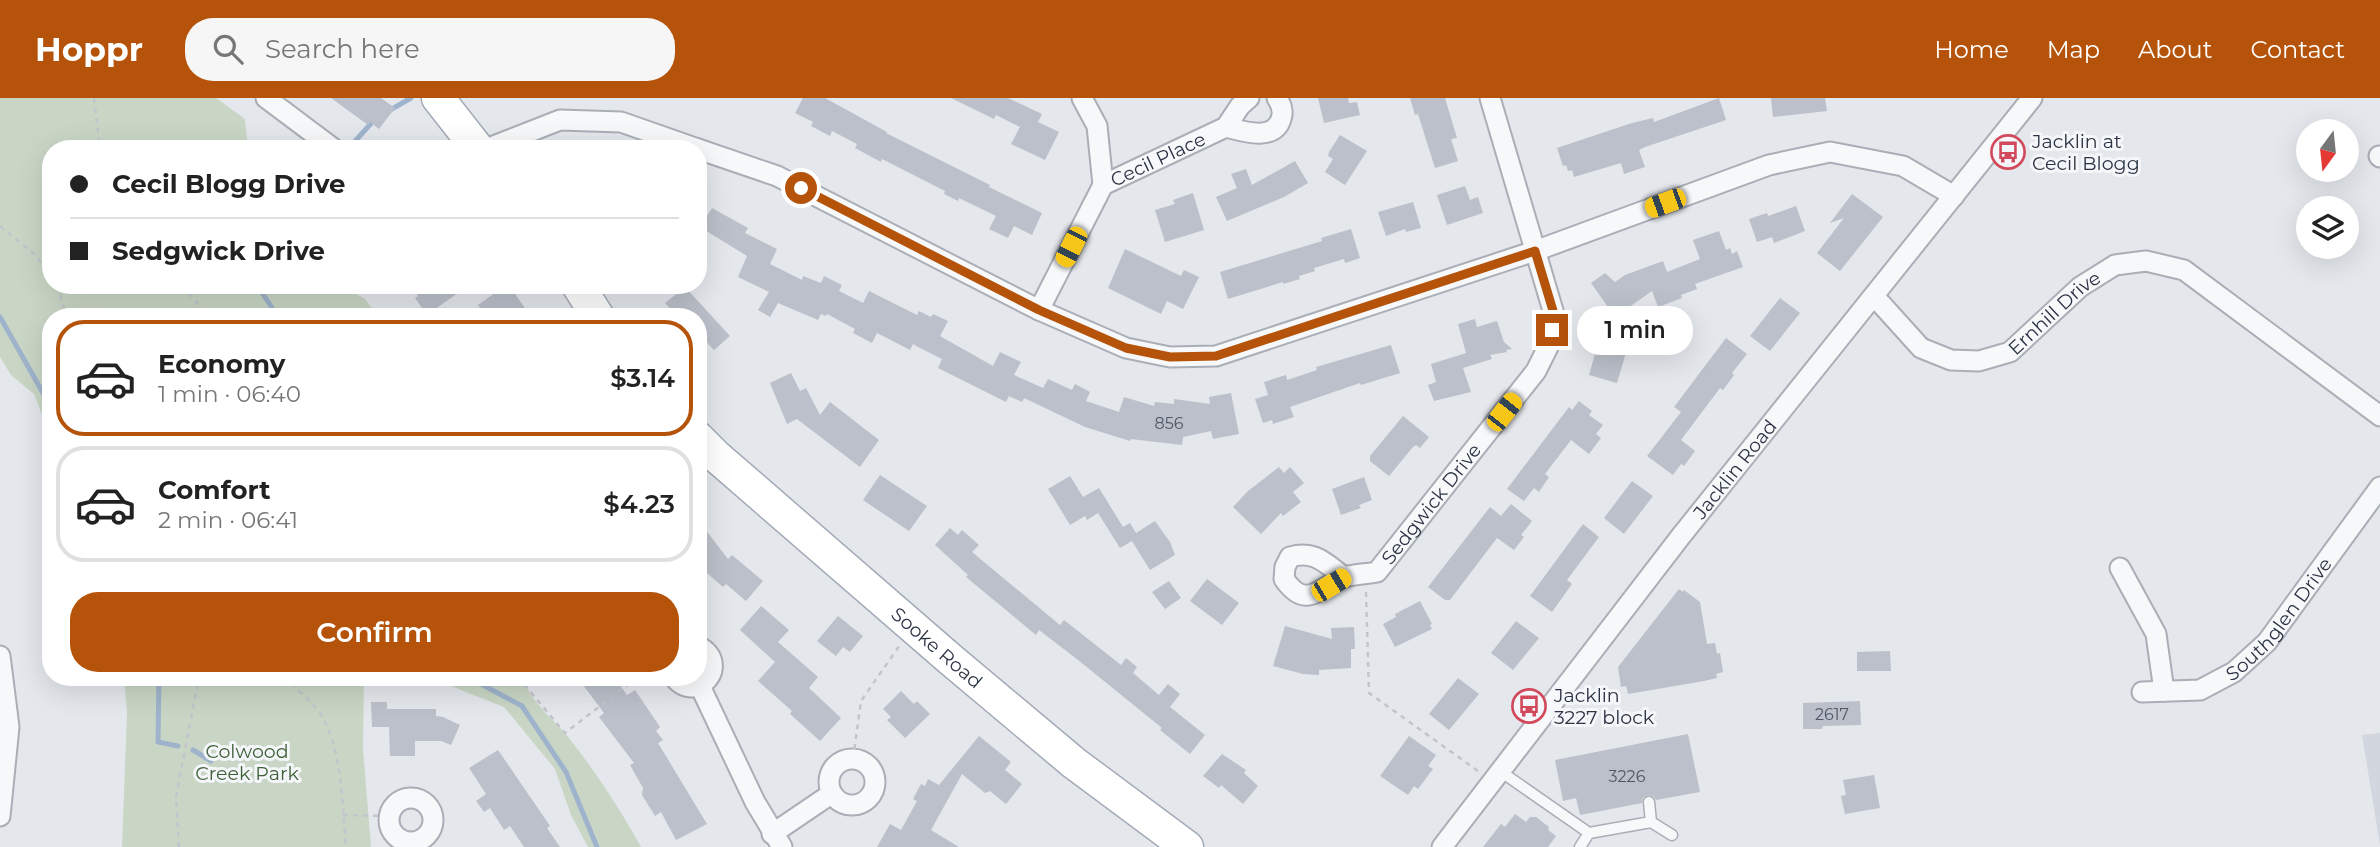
<!DOCTYPE html>
<html lang="en">
<head>
<meta charset="utf-8">
<style>
  :root { --surface:#fff; --page:#f6f6f6; --text:#222; --muted:#767676; --line:#e0e0e0; --accent:#b45309 }
  body { margin:0; font-family:Montserrat,sans-serif; background:var(--page); color:var(--text); height:100vh; display:flex; flex-direction:column; font-size:26px; white-space:nowrap }
  * { box-sizing:border-box; margin:0 }
  p { font-size:23px; color:var(--muted) }
  .icon { flex:none; width:38px; height:38px; fill:none; stroke:currentColor; stroke-width:2; stroke-linecap:round; stroke-linejoin:round }
  .map { position:relative; flex:1; overflow:hidden }
  .side { position:absolute; left:42px; top:210px; width:665px; height:378px; display:flex; flex-direction:column; background:var(--surface); border-radius:28px; box-shadow:0 7px 28px #0002 }
  .side>* { flex:none }
  .guide { position:absolute; left:42px; top:42px; width:665px; height:154px; border-radius:28px; box-shadow:0 7px 28px #0002; display:grid; align-content:center; height:154px; padding:0 28px; background:var(--surface) }
  .needle { width:46px; rotate:195deg }
  .controls { position:absolute; left:2296px; top:21px; display:grid; gap:14px }
  .controls a { display:grid; place-items:center; width:63px; height:63px; border-radius:50%; background:var(--surface); box-shadow:0 7px 28px #0002; font-size:35px }
  .end { position:absolute; width:32px; height:32px; margin:-16px; border:9px solid #b45309; background:#fff; box-shadow:0 0 0 4px #fff }
  .from { border-radius:50% }
  .bubble { position:absolute; height:49px; border-radius:24px; background:var(--surface); box-shadow:0 7px 28px #0002; font-size:23px; font-weight:600; line-height:49px; text-align:center }
  .car { position:absolute; width:21px; height:42px; margin:-21px -10px; border-radius:9px; box-shadow:0 0 5px 2px #0007; background:linear-gradient(#f5c518 24%,#345 0 40%,#f5c518 0 76%,#345 0 86%,#f5c518 0) }
  .guide b { display:flex; align-items:center; gap:24px; height:66px; font-size:26px }
  .guide b+b { border-top:2px solid var(--line) }
  .guide i { width:18px; height:18px; background:var(--text) }
  ul { padding:12px 0 0; list-style:none }
  li { display:flex; align-items:center; gap:21px; height:116px; margin:0 14px 10px; padding:0 14px; border:4px solid var(--line); border-radius:28px }
  li div { flex:1 }
  li b { display:block; font-size:26px }
  li em { font-style:normal; font-weight:600 }
  li.current { border-color:var(--accent) }
  li>.icon { width:63px; height:63px; stroke-width:1.5 }
  .cta { display:flex; gap:14px; margin-top:auto; padding:14px 28px }
  .cta a { flex:1; height:80px; border-radius:28px; background:var(--accent); color:#fff; font-size:28px; font-weight:600; line-height:80px; text-align:center }
  header { display:flex; align-items:center; gap:42px; box-sizing:border-box; height:98px; padding:0 35px; background:var(--accent); color:#fff }
  header strong { font-size:33px }
  nav { display:flex; gap:38px; margin-inline-start:auto; font-size:24px }
  .search { width:490px; height:63px; background:var(--page); display:flex; align-items:center; gap:18px; box-sizing:border-box; padding:0 24px; border-radius:28px; color:var(--muted); font-size:26px }
  .map>svg:first-child { display:block }
  .built { fill:#d2d6de }
  .green { fill:#c9d6c5 }
  .lines { fill:none; stroke-linecap:round; stroke-linejoin:round }
  .stream { stroke:#9fb4cc; stroke-width:5 }
  .building { fill:#bbc0ca }
  .lane-casing { stroke:#a9aeb7; stroke-width:13 }
  .street-casing { stroke:#a9aeb7; stroke-width:23 }
  .primary-casing { stroke:#a3abb8; stroke-width:35 }
  .path { stroke:#c2c5cb; stroke-width:2.5; stroke-dasharray:5 5; stroke-linecap:butt }
  .lane { stroke:#f7f8fa; stroke-width:10 }
  .street { stroke:#f7f8fa; stroke-width:19 }
  .primary { stroke:#fff; stroke-width:32 }
  .route { stroke:#b45309; stroke-width:9 }
  .labels { text-anchor:middle; dominant-baseline:central; stroke-width:6; stroke-linejoin:round; paint-order:stroke }
  .number-label { font-size:16px; fill:#4f5766 }
  .poi-label { font-size:19px; fill:#2b3445; stroke:#f4f6f9; text-anchor:start }
  .street-label { font-size:19px; fill:#2b3445; stroke:#f4f6f9 }
  .park-label { font-size:19px; fill:#3f6138; stroke:#f4f6f9 }
</style>
</head>
<body>
<header>
<strong>Hoppr</strong>
<div class="search"><svg class="icon" aria-label="search" viewBox="0 0 24 24"><circle cx="10" cy="10" r="6"/><path d="M15 15l6 6"/></svg>Search here</div>
<nav><a>Home</a><a>Map</a><a>About</a><a>Contact</a></nav>
</header>
<div class="map">
<svg width="2380" height="749" viewBox="0 0 2380 749">
  <rect width="100%" height="100%" fill="#e4e7ec"/>
  <path class="built" d="M2380,635v112l-18,-110z"/>
  <path class="green" d="M0,0h216l29,21 3,30h-197v136h290l24,14 13,18h-327v121l-17,-44 -23,-19 -11,-18z
    M124,579h240l-1,72 8,98h-249l5,-134z
    M428,579h95c6,23 27,39 42,56 28,35 54,74 76,114h-53l-17,-32 -16,-46 -51,-62z"/>
  <g class="lines">
    <path class="stream" d="M390,12l21,-12
      M348,51l27,-30
      M257,187l21,32
      M0,219l51,90
      M159,579l-1,65 20,4
      M468,579l54,29 44,66 31,75
      M193,652l18,11"/>
  </g>
  <path class="building" d="M331,0h50l14,10 -16,21 -9,-7 -2,3z
    M803,0h22l62,34 -1,1 104,52 -1,2 53,26 -10,22 -18,-9 -6,12 -19,-9 7,-13 -37,-18 -1,3 -14,-7 1,-3 -63,-32 -1,3 -26,-14 2,-4 -25,-13 -2,5 -19,-10 2,-4 -18,-9z
    M951,0h57l34,16 -4,8 21,10 -14,28 -34,-16 9,-17 -24,-12 -2,4z
    M1318,0h30l1,5 8,-1 3,13 -36,8z
    M1410,0h35l12,40 -6,1 7,22 -23,7 -17,-54 -3,1z
    M1719,0l7,22 -81,27 -6,3 6,17 -21,7 -3,-11 -47,14 -2,-7 -4,1 -2,-6 -3,1 -6,-18 75,-25 21,-5 1,4z
    M1771,0h54l2,13 -54,6z
    M1340,37l27,16 -22,34 -20,-13 8,-13 -5,-3 1,-4z
    M1295,63l13,22 -24,14 -57,24 -11,-24 21,-9 -6,-14 15,-5 6,16z
    M1465,88l5,14 8,-3 5,16 -36,12 -10,-30z
    M1193,95l11,37 -39,12 -10,-32 20,-6 -2,-4z
    M1852,96l31,23 -43,54 -23,-18 27,-35 -14,5z
    M1413,104l8,26 -15,4 -1,-3 -19,7 -8,-24z
    M1796,108l9,25 -31,12 -2,-6 -15,5 -8,-23 18,-6 1,3z
    M712,110l36,20 -3,5 32,16 -7,15 32,16 1,-4 18,7 3,-7 18,9 -3,6 24,12 6,-12 48,24 2,-4 12,6 2,-3 15,7 -8,15 53,30 7,-14 21,10 -7,13 29,13 5,-9 24,11 3,-6 15,8 -4,9 33,11 5,-15 30,9 1,-4 19,2v-5l36,5 -1,-7 22,-4 8,41 -26,5 -2,-8 -28,6 -1,8 -51,-6 -1,2 -45,-14 -61,-29 -2,4 -13,-6 -3,6 -68,-34 4,-9 -24,-12 -5,-3 -3,6 -33,-17 -5,10 -19,-10 2,-4 -28,-15 -1,2 -5,-2 -3,6 -40,-17 -8,14 -12,-7 11,-18 -31,-15 9,-21 -47,-29z
    M1351,131l9,29 -15,5 -1,-4 -30,9 1,3 -16,5 1,3 -17,5v-2l-55,17 -8,-27 102,-31 -1,-3z
    M1719,133l7,19 4,-2 2,6 5,-3 6,16 -48,17 2,5 -16,6 1,3 -24,9 -6,-16 -37,26 -24,-34 14,-10 10,9 10,-7 38,-14 4,11 33,-13 -7,-19z
    M1125,151l56,27 3,-6 15,7 -16,32 -16,-8 -6,13 -53,-26z
    M411,187h58l-42,30 -12,-17 3,-2z
    M506,187h3l22,32h-45l-8,-12z
    M685,189l45,49 -16,14 -16,-17v-16h-20l-13,-14z
    M1780,200l20,15 -30,38 -20,-15z
    M1475,221l2,8 20,-6 7,21 8,7 -6,1 1,2 -17,3 2,4 -29,9 8,24 -37,9 -6,-16 8,-3 -5,-18 35,-11 -8,-29z
    M1726,240l21,16 -15,19 2,2 -11,15 -3,-2 -39,52 14,11 -11,15 -3,-2 -8,11 -26,-19 34,-44 -7,-5z
    M1603,241l25,7 -11,37 -28,-8 6,-21 3,1z
    M1391,247l9,28 -39,12 -1,-2 -70,24 4,10 -21,7 -1,-4 -9,3 -8,-24 13,-4 -4,-13 22,-7 1,5 30,-10 -1,-3z
    M791,275l9,18 6,-3 14,27 10,-13 49,38 -19,27 -63,-48 -10,5 -17,-41z
    M1579,303l13,10 -3,4 14,10 -7,9 5,4 -12,16 -18,-14 -26,34 4,3 -10,15 -5,-4 -10,13 -17,-12 62,-82 3,3z
    M1403,318l26,21 -9,11 -4,-3 -3,2 -24,29 -19,-15v-5z
    M1279,369l5,6 6,-6 14,16 -11,9 8,10 -18,14 -2,-3 -20,21 -28,-27 15,-16z
    M880,377l47,31 -18,25 -46,-31z
    M1070,378l13,21 16,-9 24,39 7,-4 6,10 19,-12 15,21 5,13 -25,15 -18,-29 -12,7 -22,-35 -11,7 -2,-4 -15,9 -22,-36z
    M1364,379l8,23 -13,5 2,3 -20,7 -9,-26z
    M1632,383l21,15 -29,38 -20,-16z
    M1511,406l21,17 -11,14 3,2 -10,13 -17,-12 -47,62h-5l-17,-13 62,-80 11,9z
    M698,422l30,39 4,-4 31,26 -17,20 -20,-17 -3,3 -25,-22z
    M1583,426l16,13 -32,43 5,4 -20,28 -22,-16z
    M950,430l8,7 4,-5 17,15 -7,7 88,73 4,-5 57,45 5,-7 11,9 -4,6 26,22 9,-11 12,10 -10,13 35,28 -15,19 -30,-24 2,-2 -84,-68 -39,-30 -3,5 -70,-58 2,-2 -33,-30z
    M1207,481l32,24 -17,22 -32,-24z
    M1169,483l12,17 -16,11 -13,-17z
    M1679,491l4,3 1,-2 16,12 7,42 8,-1 2,11 3,-1 3,19 -7,2 1,4 -13,3 -76,13 -2,-8 -5,1 -3,-20z
    M1420,503l12,23 -2,1 2,4 -37,18 -12,-23 13,-7 -1,-3z
    M761,508l28,24 -11,12 40,35 -9,11 32,30 -21,23 -30,-27 2,-3 -34,-30 17,-19 -35,-32z
    M838,518l25,20 -13,16 -7,-5 -7,9 -19,-15z
    M1516,523l23,17 -26,32 -22,-17z
    M1285,528l47,13 -1,-11 23,-1 1,22h-4v19l-32,2v5l-16,-1 -30,-8z
    M1890,553l1,20h-34v-19z
    M577,579h37l13,18 8,-5 25,37 -4,4 7,9 -5,3 49,81 -31,16 -15,-28 -6,4 -13,-21 1,-7 -13,-23 4,-2 -35,-46 5,-4z
    M1458,580l21,16 -30,36 -20,-16z
    M901,593l13,13 3,-3 13,13 -25,24 -18,-18 4,-3 -8,-8z
    M1860,603l1,24 -38,1 -1,3h-19v-26z
    M371,604h16v7h49v7l7,1 17,8 -9,20 -10,-4h-26v15h-25l-1,-29h-17z
    M1688,636l12,58 -44,8 -3,-4 -5,-1 -5,3 -1,5 -62,12 -4,-17 -13,3 -8,-41z
    M979,638l32,26 -6,8 17,14 -16,20 -16,-13 -5,2 -23,-19 -31,56 28,17h-82l13,-23 11,6 16,-29 -4,-2 8,-15 4,2 3,-7 11,6z
    M1409,638l27,19 -8,11 5,3 -15,20 -4,-3 -6,9 -28,-19z
    M498,652l52,76 -3,2 13,19h-36l-14,-21 -6,4 -14,-22 -6,4 -8,-11 10,-7 -17,-26z
    M1222,656l24,16 -2,3 14,13 -15,18 -22,-19 -2,3 -16,-12z
    M1874,677l6,33 -35,6 -4,-18 5,-1 -3,-15z
    M1515,716l11,8 4,-5h6l13,10 -1,3 8,6 -8,11h-65l18,-23 4,3z"/>
  <g class="lines">
    <g class="lane-casing">
      <path id="lane" d="M1500,673l89,62 -9,14
        M1649,704l2,20
        M1589,735l62,-11 21,13"/>
    </g>
    <g class="street-casing">
      <g id="street">
        <path d="M266,0l68,51"/>
        <path d="M1082,0l15,28 6,59"/>
        <path d="M1226,29c16,4 48,15 55,-8 3,-8 0,-15 -4,-21"/>
        <path d="M486,51l74,-29 61,2 77,27"/>
        <path d="M698,51l79,27 262,134 87,38 44,9 46,-1 319,-105 234,-86 61,-13 73,14 51,30"/>
        <path d="M2379,58l1,1"/>
        <path id="s1" d="M1874,198l47,52 30,12 28,1 31,-9 70,-65 35,-22 31,-4 38,9 196,146"/>
        <path id="s2" d="M1039,212l64,-125 123,-58 14,-21 9,-8"/>
        <path d="M2120,470l36,66 8,57"/>
        <path id="s3" d="M1344,479c-19,-14 -29,-27 -54,-20l-5,10 -1,12c23,33 36,7 61,-2 10,-3 22,-3 32,-5l159,-201 13,-26 5,-31 -64,-216"/>
        <path d="M0,558l9,71 -9,89"/>
        <path d="M674,579c22,29 59,-13 24,-31"/>
        <path d="M700,588l55,116 27,45"/>
        <path id="s4" d="M2142,594l58,-2 34,-18 33,-30 113,-155"/>
        <circle cx="852" cy="684" r="23"/>
        <circle cx="411" cy="722" r="22"/>
        <path d="M772,736l59,-40"/>
        <path id="s5" d="M1442,749l239,-311 351,-438"/>
      </g>
    </g>
    <g class="primary-casing">
      <g id="primary">
        <path d="M438,0l40,51"/>
        <path d="M578,187l20,32"/>
        <path id="s6" d="M698,340l19,19 233,202 124,104 113,84"/>
      </g>
    </g>
    <path class="path" d="M94,0l6,51
      M0,128l33,27 18,21
      M57,187l10,32
      M183,187l25,32
      M1366,494l3,101 109,78
      M284,579c10,10 23,20 32,31 27,33 26,98 30,139
      M518,579l47,56 73,-56
      M853,661l8,-58 39,-56
      M343,717l46,1
      M179,749l-3,-50 23,-120"/>
    <use href="#lane" class="lane"/>
    <use href="#street" class="street"/>
    <use href="#primary" class="primary"/>
  </g>
  <g class="lines">
    <path class="route" d="M801,90l238,122 87,38 44,9 46,-1 319,-105 19,63 -2,16"/>
  </g>
  <defs>
    <g id="bus-ring" transform="scale(1.75)"><circle r="9.5" fill="#f4f6f9" stroke="#d1495b" stroke-width="1.5"/><path d="M-5-6H5V4H4V6H2V4H-2V6H-4V4H-5ZM-3.5-4V0h7V-4ZM-3.5 1.2v1.5H-2V1.2ZM2 1.2v1.5H3.5V1.2Z" fill="#d1495b"/></g>
  </defs>
  <g fill-rule="evenodd">
    <use href="#bus-ring" x="2008" y="54"/>
    <use href="#bus-ring" x="1529" y="608"/>
  </g>
  <g class="labels">
    <g class="number-label">
      <text x="1169" y="325">856</text>
      <text x="1832" y="616">2617</text>
      <text x="1627" y="678">3226</text>
    </g>
    <g class="poi-label">
      <text x="2032" y="43">Jacklin at<tspan x="2032" dy="22">Cecil Blogg</tspan></text>
      <text x="1554" y="597">Jacklin<tspan x="1554" dy="22">3227 block</tspan></text>
    </g>
    <g class="street-label">
      <text stroke="none"><textPath href="#s2" startOffset="201">Cecil Place</textPath></text>
      <text stroke="none"><textPath href="#s1" startOffset="222">Ernhill Drive</textPath></text>
      <text stroke="none"><textPath href="#s5" startOffset="478">Jacklin Road</textPath></text>
      <text stroke="none"><textPath href="#s3" startOffset="275">Sedgwick Drive</textPath></text>
      <text stroke="none"><textPath href="#s4" startOffset="166">Southglen Drive</textPath></text>
      <text stroke="none"><textPath href="#s6" startOffset="318">Sooke Road</textPath></text>
    </g>
    <g class="park-label">
      <text x="247" y="653">Colwood<tspan x="247" dy="22">Creek Park</tspan></text>
    </g>
  </g>
</svg>
<div class="controls">
<a><svg class="needle" viewBox="-14 -14 28 28"><path d="M0-13l5 13h-10z" fill="#e53935"/><path d="M0 13l5-13h-10z" fill="#767676"/></svg></a>
<a><svg class="icon" aria-label="layers" viewBox="0 0 24 24"><path d="M12 4l9 5-9 5-9-5zM3 14l9 5 9-5"/></svg></a>
</div>
<i class="end from" style="left:801px;top:90px"></i>
<i class="end" style="left:1552px;top:232px"></i>
<div class="bubble" style="left:1577px;top:208px;width:116px">1 min</div>
<i class="car" style="left:1665px;top:105px;rotate:250deg"></i>
<i class="car" style="left:1071px;top:149px;rotate:207deg"></i>
<i class="car" style="left:1504px;top:314px;rotate:38deg"></i>
<i class="car" style="left:1331px;top:487px;rotate:59deg"></i>
<div class="guide">
<b><i class="from"></i>Cecil Blogg Drive</b>
<b><i></i>Sedgwick Drive</b>
</div>
<section class="side">
<ul>
<li class="current"><svg class="icon" aria-label="car" viewBox="0 0 24 24"><path d="M5 17H2v-5l4-1 3-4h7l3 4 3 1v5h-3M9 17h6M6 11h13"/><circle cx="7" cy="17" r="2"/><circle cx="17" cy="17" r="2"/></svg><div><b>Economy</b><p>1 min · 06:40</p></div><em>$3.14</em></li>
<li><svg class="icon" aria-label="car" viewBox="0 0 24 24"><path d="M5 17H2v-5l4-1 3-4h7l3 4 3 1v5h-3M9 17h6M6 11h13"/><circle cx="7" cy="17" r="2"/><circle cx="17" cy="17" r="2"/></svg><div><b>Comfort</b><p>2 min · 06:41</p></div><em>$4.23</em></li>
</ul>
<div class="cta"><a>Confirm</a></div>
</section>
</div>
</body>
</html>
